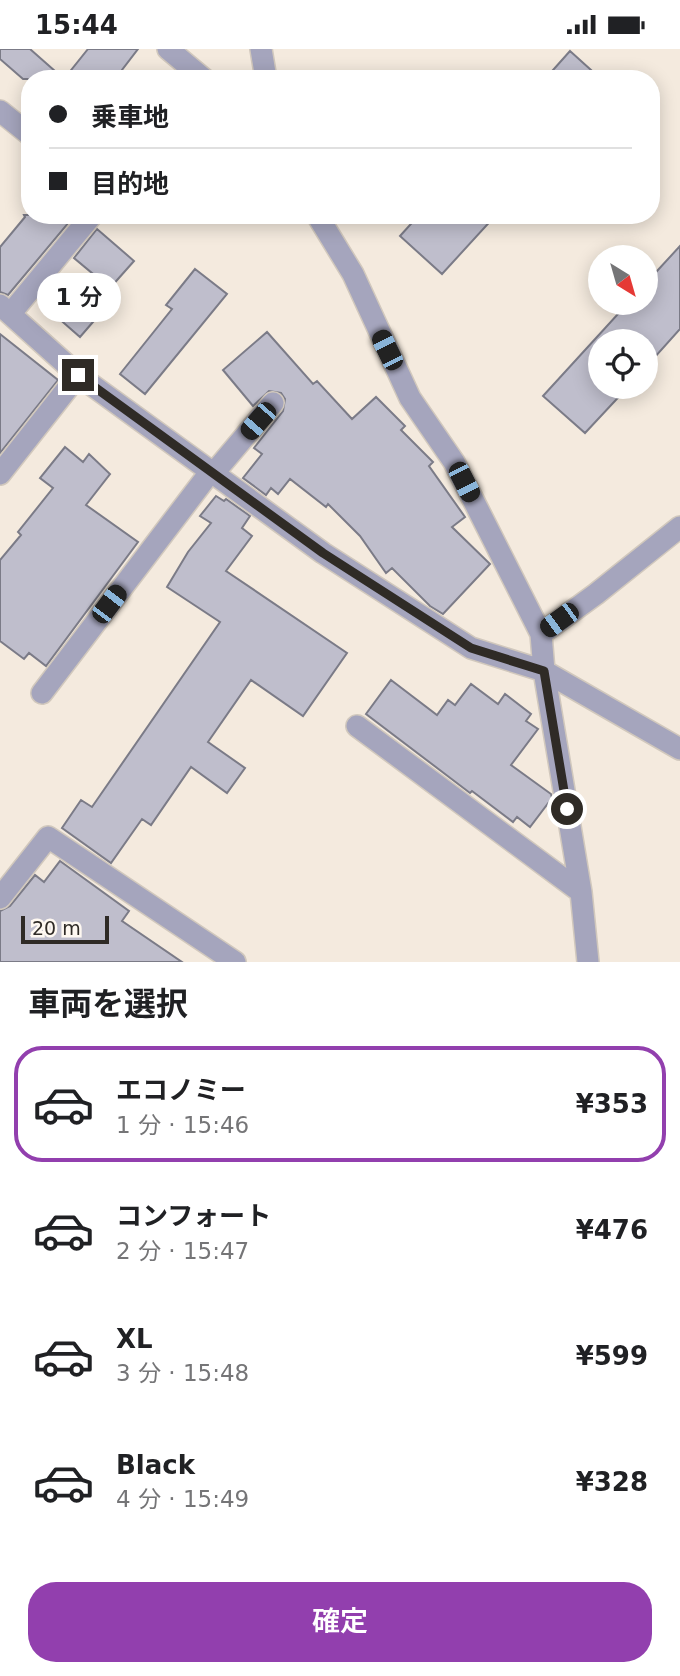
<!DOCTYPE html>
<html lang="ja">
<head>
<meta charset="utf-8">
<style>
  :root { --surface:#fff; --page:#f2f2f2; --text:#202124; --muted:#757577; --line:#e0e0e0; --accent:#923fae }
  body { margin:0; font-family:"DejaVu Sans","Noto Sans JP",sans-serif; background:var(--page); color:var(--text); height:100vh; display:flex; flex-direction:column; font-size:26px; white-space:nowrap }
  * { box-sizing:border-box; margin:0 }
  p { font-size:23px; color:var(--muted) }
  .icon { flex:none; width:38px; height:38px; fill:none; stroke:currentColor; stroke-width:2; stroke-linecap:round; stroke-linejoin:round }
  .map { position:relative; height:913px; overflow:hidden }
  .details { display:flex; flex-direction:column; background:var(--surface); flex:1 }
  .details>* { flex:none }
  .guide { position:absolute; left:21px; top:21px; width:639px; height:154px; border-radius:28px; box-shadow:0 4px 18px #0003; display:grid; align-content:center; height:154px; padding:0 28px; background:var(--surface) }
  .needle { width:46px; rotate:143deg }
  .fabs { position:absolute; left:588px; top:196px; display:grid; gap:14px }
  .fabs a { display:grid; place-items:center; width:70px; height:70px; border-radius:50%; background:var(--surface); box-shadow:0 4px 18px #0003; font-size:35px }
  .scale { position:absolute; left:21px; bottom:18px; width:88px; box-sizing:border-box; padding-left:7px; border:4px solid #2f2b26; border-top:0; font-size:19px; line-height:24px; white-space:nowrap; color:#2f2b26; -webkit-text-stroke:5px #fef8f1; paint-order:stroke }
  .end { position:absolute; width:32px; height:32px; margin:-16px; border:9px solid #2f2b26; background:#fff; box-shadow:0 0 0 4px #fff }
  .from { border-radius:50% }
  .bubble { position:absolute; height:49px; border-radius:24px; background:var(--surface); box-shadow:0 4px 18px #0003; font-size:23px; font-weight:600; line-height:49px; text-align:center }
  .car { position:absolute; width:21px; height:42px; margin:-21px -10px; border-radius:9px; box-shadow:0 0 5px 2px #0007; background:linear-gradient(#222 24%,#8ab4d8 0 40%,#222 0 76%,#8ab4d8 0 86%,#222 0) }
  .guide b { display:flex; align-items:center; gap:24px; height:66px; font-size:26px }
  .guide b+b { border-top:2px solid var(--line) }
  .guide i { width:18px; height:18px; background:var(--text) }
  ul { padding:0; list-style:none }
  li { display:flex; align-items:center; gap:21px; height:116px; margin:0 14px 10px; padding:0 14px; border:4px solid transparent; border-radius:28px }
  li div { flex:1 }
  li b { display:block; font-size:26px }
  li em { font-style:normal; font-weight:600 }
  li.active { border-color:var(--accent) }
  li>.icon { width:63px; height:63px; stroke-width:1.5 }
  h2 { padding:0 28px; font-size:32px; line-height:84px }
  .button { display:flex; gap:14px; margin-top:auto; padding:14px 28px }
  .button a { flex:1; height:80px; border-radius:28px; background:var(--accent); color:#fff; font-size:28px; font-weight:600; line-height:80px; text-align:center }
  .status { display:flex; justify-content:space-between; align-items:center; height:49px; padding:0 35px; background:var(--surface); direction:ltr }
  .status svg { height:19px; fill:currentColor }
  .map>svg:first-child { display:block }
  .building { fill:#bfbecc; stroke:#7b7b87; stroke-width:2 }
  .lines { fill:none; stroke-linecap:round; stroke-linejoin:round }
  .minor-casing { stroke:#d1c8bd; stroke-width:24 }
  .minor { stroke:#a5a5bd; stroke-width:21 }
  .route { stroke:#2f2b26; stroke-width:9 }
</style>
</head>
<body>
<div class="status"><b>15:44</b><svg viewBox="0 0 49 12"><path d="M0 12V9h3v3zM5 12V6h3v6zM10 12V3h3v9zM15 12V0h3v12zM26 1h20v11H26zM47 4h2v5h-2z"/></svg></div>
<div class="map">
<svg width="680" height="913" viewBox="0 0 680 913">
  <rect width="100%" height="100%" fill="#f4eade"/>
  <path class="building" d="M0,0h30l34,30h-41l-23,-20z
    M88,0h50l-23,30h-51z
    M570,2l31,28h-56z
    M24,166h51l-67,80 -8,-3v-45l25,-30z
    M419,166h77l-54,59 -42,-38z
    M97,180l37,32 -24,27 -36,-30z
    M680,197v83l-34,38v-26h-46v46h28l-43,46 -42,-37 85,-93h18v-20z
    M195,220l32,25 -82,100 -25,-20 52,-65 -6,-4z
    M76,246l23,20 -19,22 -23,-20z
    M267,283l46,52 4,-3 35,38 24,-22 29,29 -4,4 32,32 -4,4 36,51 -13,10 38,37 -47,50 -13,-8 -38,-38 -6,5 -26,-37 -32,-32 -2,3 -36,-28 -12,15 -7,-6 -5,7 -23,-17 19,-24 -8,-6 29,-37 2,-12 -4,-6 -12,-2 -16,15 -30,-36z
    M0,285l58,46 -58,73z
    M65,398l18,15 6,-8 21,20 -24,31 52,37 -92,124 -17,-13 -5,6 -24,-18v-81l21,-25 -3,-3 35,-44 -13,-10z
    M216,447l8,5 2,-2 24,17 -8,12 10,8 -26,35 121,82 -44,63 -52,-36 -43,62 37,26 -18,25 -36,-26 -40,58 -9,-6 -31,44 -49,-35 19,-28 11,7 128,-185 -53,-35 21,-35 23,-29 -11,-7z
    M391,631l46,35 11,-15 7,5 16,-21 27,20 7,-10 26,20 -5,7 12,8 -27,36 40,29 1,4 -22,29 -13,-10 -4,5 -41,-31 -2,2 -104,-79z
    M60,812l69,50 -7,10 60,41h-182v-51l10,-5 25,-31 9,7z"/>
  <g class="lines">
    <g class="minor-casing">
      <path id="minor" d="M168,0l36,30
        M261,0l5,30
        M0,62l30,24
        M317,166l36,59 57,124 44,64 87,172 3,37 37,221 7,70
        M0,256l78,70 245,178 148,95 73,23 136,78
        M11,264l81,-98
        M0,425l78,-99
        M213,425l60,-71
        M541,585l55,-40 84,-67
        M42,644l169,-222
        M357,677l224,166
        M0,849l48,-61 187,125"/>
    </g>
    <use href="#minor" class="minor"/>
  </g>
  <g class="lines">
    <path class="route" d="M78,326l245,178 148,95 73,23 23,138"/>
  </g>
</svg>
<div class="fabs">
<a><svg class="needle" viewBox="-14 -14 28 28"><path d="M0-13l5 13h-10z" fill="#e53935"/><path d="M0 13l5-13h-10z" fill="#757577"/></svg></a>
<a><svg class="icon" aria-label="locate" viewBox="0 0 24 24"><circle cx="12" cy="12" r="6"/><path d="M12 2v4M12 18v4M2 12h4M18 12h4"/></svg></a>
</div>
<div class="scale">20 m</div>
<i class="end from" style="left:567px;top:760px"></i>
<i class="end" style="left:78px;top:326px"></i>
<div class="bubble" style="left:37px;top:224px;width:84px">1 分</div>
<i class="car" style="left:387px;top:301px;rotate:334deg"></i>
<i class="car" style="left:258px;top:372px;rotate:221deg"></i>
<i class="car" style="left:464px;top:433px;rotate:153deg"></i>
<i class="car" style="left:109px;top:555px;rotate:37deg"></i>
<i class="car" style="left:559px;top:571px;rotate:234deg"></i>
<div class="guide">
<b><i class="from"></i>乗車地</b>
<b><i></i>目的地</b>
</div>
</div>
<section class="details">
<h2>車両を選択</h2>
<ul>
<li class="active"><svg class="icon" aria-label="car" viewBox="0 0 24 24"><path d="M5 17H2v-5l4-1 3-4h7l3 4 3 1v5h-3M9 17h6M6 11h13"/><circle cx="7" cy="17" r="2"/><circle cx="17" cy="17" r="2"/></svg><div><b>エコノミー</b><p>1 分 · 15:46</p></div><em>¥353</em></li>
<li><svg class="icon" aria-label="car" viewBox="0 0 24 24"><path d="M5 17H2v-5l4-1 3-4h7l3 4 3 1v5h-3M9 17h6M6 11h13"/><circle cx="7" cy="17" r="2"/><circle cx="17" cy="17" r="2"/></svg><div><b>コンフォート</b><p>2 分 · 15:47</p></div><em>¥476</em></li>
<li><svg class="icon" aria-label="car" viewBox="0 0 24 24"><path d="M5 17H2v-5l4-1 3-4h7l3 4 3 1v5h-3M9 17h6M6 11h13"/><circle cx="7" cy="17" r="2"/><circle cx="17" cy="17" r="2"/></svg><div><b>XL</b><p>3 分 · 15:48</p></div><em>¥599</em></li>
<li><svg class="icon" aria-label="car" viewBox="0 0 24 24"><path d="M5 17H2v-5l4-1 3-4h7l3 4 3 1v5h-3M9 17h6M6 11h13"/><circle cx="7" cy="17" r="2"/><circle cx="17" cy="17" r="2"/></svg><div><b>Black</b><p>4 分 · 15:49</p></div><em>¥328</em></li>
</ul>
<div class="button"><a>確定</a></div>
</section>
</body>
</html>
